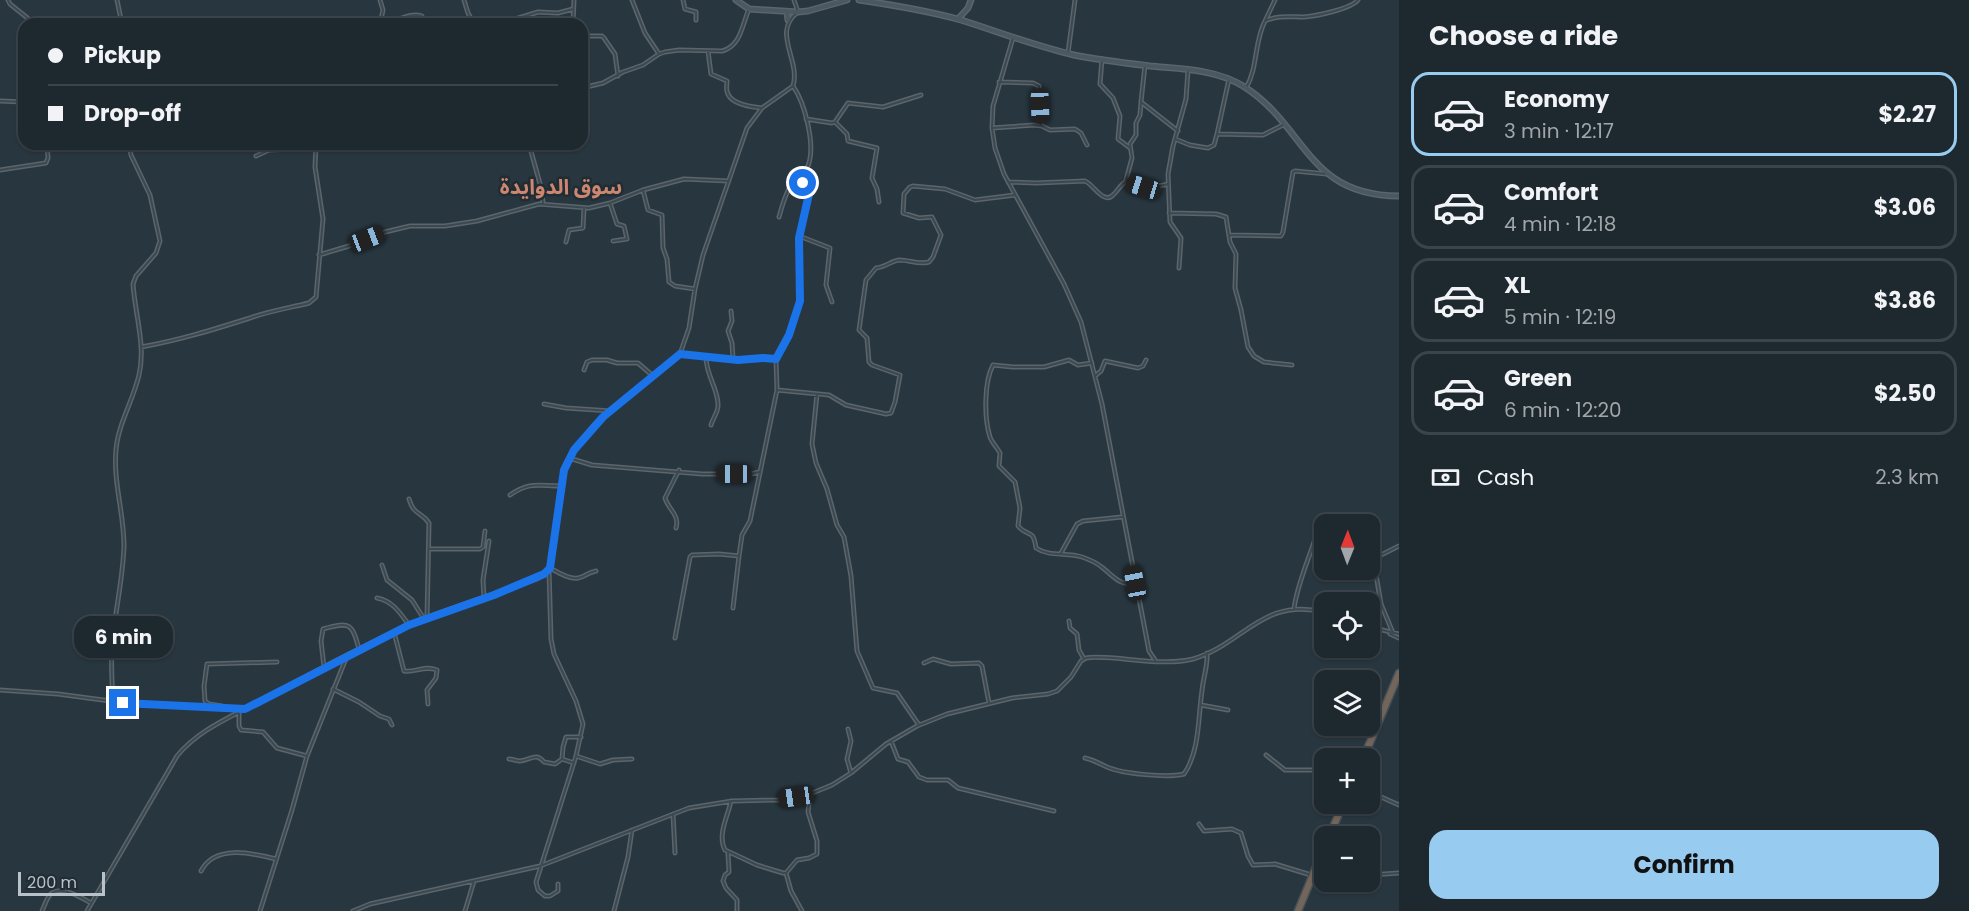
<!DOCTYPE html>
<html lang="en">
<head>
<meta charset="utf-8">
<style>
  :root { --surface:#1e282f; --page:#263037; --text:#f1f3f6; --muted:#a1a6aa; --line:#3c444b; --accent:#98cbf0 }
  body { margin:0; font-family:Poppins,"Noto Sans Arabic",sans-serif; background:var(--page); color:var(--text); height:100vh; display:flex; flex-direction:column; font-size:22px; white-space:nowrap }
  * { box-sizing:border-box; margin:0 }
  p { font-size:20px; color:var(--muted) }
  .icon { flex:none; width:33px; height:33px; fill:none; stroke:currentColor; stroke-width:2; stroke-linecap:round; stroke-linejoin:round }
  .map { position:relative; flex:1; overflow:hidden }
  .side { display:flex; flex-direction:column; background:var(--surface); width:570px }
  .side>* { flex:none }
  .guide { position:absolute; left:18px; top:18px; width:570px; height:132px; border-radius:18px; box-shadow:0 2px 4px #0004,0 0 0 2px var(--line); display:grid; align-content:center; height:132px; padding:0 30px; background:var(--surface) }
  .needle { width:39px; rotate:1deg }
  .fabs { position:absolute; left:1314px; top:514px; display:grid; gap:12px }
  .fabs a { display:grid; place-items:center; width:66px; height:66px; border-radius:12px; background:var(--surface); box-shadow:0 2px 4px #0004,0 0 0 2px var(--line); font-size:30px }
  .scale { position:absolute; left:18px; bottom:15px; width:87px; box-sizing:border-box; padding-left:6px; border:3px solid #b9c2c9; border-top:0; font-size:16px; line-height:21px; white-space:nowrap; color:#b9c2c9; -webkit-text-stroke:4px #212d34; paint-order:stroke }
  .end { position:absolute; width:27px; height:27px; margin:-14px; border:8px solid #1a73e8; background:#fff; box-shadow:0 0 0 3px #fff }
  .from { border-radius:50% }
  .bubble { position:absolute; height:42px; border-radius:18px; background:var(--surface); box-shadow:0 2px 4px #0004,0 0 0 2px var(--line); font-size:20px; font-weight:700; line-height:42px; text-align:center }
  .car { position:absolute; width:18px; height:36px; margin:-18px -9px; border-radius:8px; box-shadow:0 0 4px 2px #0007; background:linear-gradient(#222 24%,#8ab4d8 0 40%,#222 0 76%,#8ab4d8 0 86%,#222 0) }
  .guide b { display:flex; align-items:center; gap:21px; height:57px; font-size:22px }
  .guide b+b { border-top:2px solid var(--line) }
  .guide i { width:15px; height:15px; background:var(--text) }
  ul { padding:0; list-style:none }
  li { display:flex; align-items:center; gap:18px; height:84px; margin:0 12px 9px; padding:0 18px; border:3px solid var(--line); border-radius:18px }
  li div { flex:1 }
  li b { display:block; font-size:22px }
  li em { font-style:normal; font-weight:700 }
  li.active { border-color:var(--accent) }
  li>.icon { width:54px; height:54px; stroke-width:1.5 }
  h2 { padding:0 30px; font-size:27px; line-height:72px }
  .pay { display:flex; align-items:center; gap:15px; height:66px; padding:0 30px; font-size:22px }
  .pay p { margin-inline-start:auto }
  .cta { display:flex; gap:12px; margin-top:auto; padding:12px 30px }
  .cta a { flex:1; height:69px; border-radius:18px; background:var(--accent); color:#111; font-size:24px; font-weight:700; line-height:69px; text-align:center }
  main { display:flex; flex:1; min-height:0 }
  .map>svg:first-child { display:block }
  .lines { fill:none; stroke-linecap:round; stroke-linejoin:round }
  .street-casing { stroke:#5a656c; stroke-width:5 }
  .secondary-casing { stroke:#5a656c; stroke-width:7 }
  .highway-casing { stroke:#475259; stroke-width:9 }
  .street { stroke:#3c484f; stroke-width:2 }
  .secondary { stroke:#4a5862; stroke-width:4 }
  .highway { stroke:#74655a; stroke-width:6 }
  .route { stroke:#1a73e8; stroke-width:8 }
  .labels { text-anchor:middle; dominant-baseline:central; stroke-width:5; stroke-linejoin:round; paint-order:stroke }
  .quarter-label { font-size:21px; font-weight:bold; fill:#cd8770; stroke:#212d34 }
</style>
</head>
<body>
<main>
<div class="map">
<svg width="1399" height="911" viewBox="0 0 1399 911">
  <rect width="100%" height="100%" fill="#28363f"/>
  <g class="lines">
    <g class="street-casing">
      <path id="street" d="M8,0l2,4 25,20
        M117,0l5,24
        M464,0l4,13 6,11
        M632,0l13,33 14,21
        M683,0l2,9 11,3v8
        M1265,21l10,-21
        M382,22c13,3 25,-11 40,-6l2,8
        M380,24l3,-14 -3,-10
        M487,24l25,-4 26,-8 20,1 15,-4
        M573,24l1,-24
        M582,36h20l2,2 11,16 3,22
        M1013,38l-20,68 -1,22 3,20 9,26 60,110 17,38 21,82 47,247 6,9
        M708,51l3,23 16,7c0,4 -1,7 0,10 2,13 24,16 35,17
        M1068,53l7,-53
        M1102,59l-2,25 13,14 7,18 -2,23 12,9
        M1145,65l-4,37 37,29
        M999,82l34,1 6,3 2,40
        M582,88l21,-5 20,-11 20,-7 16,-11 6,-2 14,-2 43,1c19,-5 20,-26 27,-42
        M1246,88c12,-20 8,-46 19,-67 13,-6 25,-4 39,-4 12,-1 47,-8 54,-17
        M0,101l24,1
        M1141,103l-1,12 -4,8v12l-6,9 2,14 -6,22c12,9 28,8 42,4
        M806,119l26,4 3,-1 13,-19 35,4 38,-12
        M835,122l12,12 1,7 29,7 -5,30 5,11 2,13
        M992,128l42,-3 8,1 8,4 25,-1 6,4 6,12
        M1217,134l12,-55
        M1175,139l15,6 18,3 6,-3 3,-11 46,1 20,-10
        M529,144l13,47 1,13
        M256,156l13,-6 47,-2
        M0,170l46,-7 2,-5 -1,-14
        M1008,182l28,1 49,-2c8,3 19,24 28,14 6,-5 6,-10 14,-14
        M643,190l5,20 14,5 1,33 4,11 2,23 6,4 20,3
        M610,203l7,21 7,2 3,13 -14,2
        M1169,213l47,1 10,3 4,25 6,12 -1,34 6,22 7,37 6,9 10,6 28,3
        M779,217c3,-11 7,-26 14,-35 5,-6 11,-6 15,-16 8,-20 -3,-63 -15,-80
        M1229,235l52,1 2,-4 10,-60 2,-1 32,3
        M799,236l31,12 -4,37 6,17
        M566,242l3,-12 14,-2 1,-20
        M319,255l30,-9 36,-14 25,-6h35l32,-5 62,-17 50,4 21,-5 33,-13 41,-11 45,2
        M1179,268l2,-30 -11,-16 -2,-48 5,-28 13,-47 2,-29
        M731,311l1,10 -4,10 4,12 1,16
        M141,347c39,-7 71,-17 109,-29 19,-7 39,-10 59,-15l7,-6 7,-78 -8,-52 1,-23
        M680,354l53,5 30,-1 13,1
        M706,357c0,19 13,33 12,49 0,6 -5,12 -7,19
        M1092,363l-14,2 -9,-5 -25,7h-31l-20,-2c-9,17 -9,53 -3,72 2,6 7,10 10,16l-1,13 16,16 5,26 -2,18c10,12 15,1 18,22 13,9 31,4 46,9 6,2 15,6 21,11 11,9 17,18 32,15
        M584,370l3,-8 5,-2h15l10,3h21l15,13
        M1095,376l6,-5 4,-10 33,7 5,-2 3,-6
        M777,390l52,5 17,10 40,9 5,-1 4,-11 5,-27 -28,-10 -3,-3 -2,-24 -8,-8 7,-50 10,-12c10,-1 15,-7 23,-8 11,0 19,5 30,2l4,-5 8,-22 -9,-18 -13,1 -16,-5 1,-19 6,-7 3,-1 32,3 30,11 40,-5
        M817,394l-5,50 4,19 11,26 10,36 7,12 7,39 6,75 16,37 24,5 22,32
        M544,404l22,4 45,3
        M569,458l23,7 110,9h49l8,-2
        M510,495c20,-14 29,-9 51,-9
        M409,499c5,17 12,12 20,24l-2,95
        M676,528c4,-13 -8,-19 -11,-30l14,-28
        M429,549h51l3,-2 2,-16
        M1061,553l16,-29 6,-3 39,-4
        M382,565l5,15 25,20 12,19
        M550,568c7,4 20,12 28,10 7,-1 8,-5 18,-7
        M377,598c16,3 23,15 32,27
        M484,598l-1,-18 6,-39
        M733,608l6,-52
        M1294,609c3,-27 19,-58 26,-87h9
        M1069,621l1,7 7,6 2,16 5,9
        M1370,627l29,7
        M394,632l10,39c11,2 20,-6 33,-1l-1,8 -9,12 1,14
        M1393,633l-12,-29 -7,-41 1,-5 24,-12
        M1390,634l9,4
        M675,638l15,-81 2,-2 27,-1 20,2 3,-21 8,-14 27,-131 -1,-31 13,-24 11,-34 -1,-63 10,-44 -8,-17
        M924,663l9,-4 18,5 28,-1 3,3 7,37
        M324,667l-3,-26 2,-12c28,-8 29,-5 36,20
        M333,689l26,13 21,14 9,3 3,6
        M0,690l58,4 75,10 109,5
        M113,701c-1,-21 -3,-43 0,-64 3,-30 10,-60 11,-91 0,-33 -11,-64 -8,-96 2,-26 17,-49 23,-75 7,-29 -4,-61 -6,-91l3,-8 20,-23 4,-12 -10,-46 -19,-40 -2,-11
        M1201,705l27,5
        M222,709v-3l-13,-2 -4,-3 -1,-15 3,-22 70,-2
        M239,713v13l2,4 22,2 14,16 30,8
        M848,729l3,12 -4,18 4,14
        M891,741l7,18 10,3 11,15 8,3h21l10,8 96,23
        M1266,755l19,15h39
        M576,756l24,8 13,-4 19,-1
        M1085,758c9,2 15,6 22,9 16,7 61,11 77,7 16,-23 14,-57 18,-83 1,-13 6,-25 5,-38
        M509,759c2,0 9,2 11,2 11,-1 16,-9 24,1l11,2 7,-5
        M562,759l1,-12 3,-10h15
        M562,759l12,4
        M1370,792l29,13
        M731,801c-3,15 -14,34 -6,49l32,15 26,8h3l11,-13 12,-2 8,-4v-13l-9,-29 2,-18
        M673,814l2,39
        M1199,824l5,7 28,-2 9,4 7,23 5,9 22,-1 36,11
        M728,853l1,19 -4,3 -2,6 3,7 11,12v11
        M1316,868l8,1
        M201,871c14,-27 51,-18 75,-12
        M786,873l5,18 11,20
        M1370,875l29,-2
        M558,884v7l-8,5h-5l-7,-6 -2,-8 40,-126 7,-32 -7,-23 -22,-47 -3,-15 -2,-69 17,-107 8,-13 20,-25 86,-71 9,-26 6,-39 8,-34 44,-127 15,-20 31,-22c8,-26 -22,-54 5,-74l-4,-12
        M42,911c3,-6 5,-15 10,-18 11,-7 30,5 39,10
        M87,911l90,-155c21,-26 54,-39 83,-55 48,-26 97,-53 147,-75 42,-19 87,-31 130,-47l11,-8
        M260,911l32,-101 15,-54 40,-100
        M353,911l17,-7 170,-38 149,-58 43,-7 47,-1 31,-6 22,-9 19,-12 35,-29 31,-18 30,-12 65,-16 36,-4 9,-3 14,-14 10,-16 5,-3c9,-2 19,0 28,0 25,2 55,7 79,1 51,-15 69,-62 131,-47
        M465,911l9,-30
        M614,911l14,-54 4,-27"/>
    </g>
    <g class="secondary-casing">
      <path id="secondary" d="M736,0l13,9 49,3 10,-1 39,-11
        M859,0c34,5 70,11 102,20 38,12 74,26 113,35 25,5 51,8 76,11 31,3 65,3 93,20 64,40 63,110 156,110
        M787,12l1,8
        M958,19l10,-11 3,-8"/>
    </g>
    <g class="highway-casing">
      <path id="highway" d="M1363,759l36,-86
        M1329,837l14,-33
        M1298,911l26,-63"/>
    </g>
    <use href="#street" class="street"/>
    <use href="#secondary" class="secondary"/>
    <use href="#highway" class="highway"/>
  </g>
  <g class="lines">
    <path class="route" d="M123,703l122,6 164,-84 85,-30 50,-21 6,-6 14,-98 10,-20 29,-33 77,-63 58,6 25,-2 13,1 13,-24 11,-34 -1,-63 10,-44 -6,-11"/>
  </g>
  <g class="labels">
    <g class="quarter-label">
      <text x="561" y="186">سوق الدوايدة</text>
    </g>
  </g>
</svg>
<div class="fabs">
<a><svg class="needle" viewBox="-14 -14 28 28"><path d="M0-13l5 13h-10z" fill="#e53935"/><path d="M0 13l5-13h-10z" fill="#a1a6aa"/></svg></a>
<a><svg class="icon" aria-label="locate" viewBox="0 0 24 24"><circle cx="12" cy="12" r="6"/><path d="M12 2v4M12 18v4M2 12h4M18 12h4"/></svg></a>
<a><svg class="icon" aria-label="layers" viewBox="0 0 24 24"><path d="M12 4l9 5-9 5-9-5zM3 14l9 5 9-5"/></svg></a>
<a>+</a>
<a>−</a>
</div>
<div class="scale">200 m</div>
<i class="end from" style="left:803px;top:183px"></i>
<i class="end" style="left:123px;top:703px"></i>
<div class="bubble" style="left:74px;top:616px;width:99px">6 min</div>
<i class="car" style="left:1040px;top:106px;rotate:178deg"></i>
<i class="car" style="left:1143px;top:187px;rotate:287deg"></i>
<i class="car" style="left:367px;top:239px;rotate:69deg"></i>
<i class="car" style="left:734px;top:474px;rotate:270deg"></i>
<i class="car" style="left:1135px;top:583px;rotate:349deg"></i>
<i class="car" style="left:796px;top:797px;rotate:262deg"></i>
<div class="guide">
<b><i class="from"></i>Pickup</b>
<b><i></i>Drop-off</b>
</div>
</div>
<section class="side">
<h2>Choose a ride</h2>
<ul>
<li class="active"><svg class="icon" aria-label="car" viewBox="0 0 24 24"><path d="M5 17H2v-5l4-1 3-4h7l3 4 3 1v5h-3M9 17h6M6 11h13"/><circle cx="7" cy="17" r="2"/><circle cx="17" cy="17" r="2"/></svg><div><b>Economy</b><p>3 min · 12:17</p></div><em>$2.27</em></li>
<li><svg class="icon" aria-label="car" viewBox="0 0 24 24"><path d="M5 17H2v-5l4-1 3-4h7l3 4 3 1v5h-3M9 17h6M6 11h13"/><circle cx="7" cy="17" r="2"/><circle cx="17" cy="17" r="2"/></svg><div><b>Comfort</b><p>4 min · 12:18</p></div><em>$3.06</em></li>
<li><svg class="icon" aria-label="car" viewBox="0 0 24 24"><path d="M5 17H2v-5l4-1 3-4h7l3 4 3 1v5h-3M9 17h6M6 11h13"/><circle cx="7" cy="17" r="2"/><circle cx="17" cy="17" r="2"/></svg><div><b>XL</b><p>5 min · 12:19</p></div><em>$3.86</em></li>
<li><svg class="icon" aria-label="car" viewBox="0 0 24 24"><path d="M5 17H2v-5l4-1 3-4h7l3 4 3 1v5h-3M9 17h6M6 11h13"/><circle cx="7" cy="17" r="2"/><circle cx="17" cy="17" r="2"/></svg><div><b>Green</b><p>6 min · 12:20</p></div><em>$2.50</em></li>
</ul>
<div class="pay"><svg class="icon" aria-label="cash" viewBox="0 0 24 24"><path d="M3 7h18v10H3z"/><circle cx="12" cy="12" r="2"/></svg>Cash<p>2.3 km</p></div>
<div class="cta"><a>Confirm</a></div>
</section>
</main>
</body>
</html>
